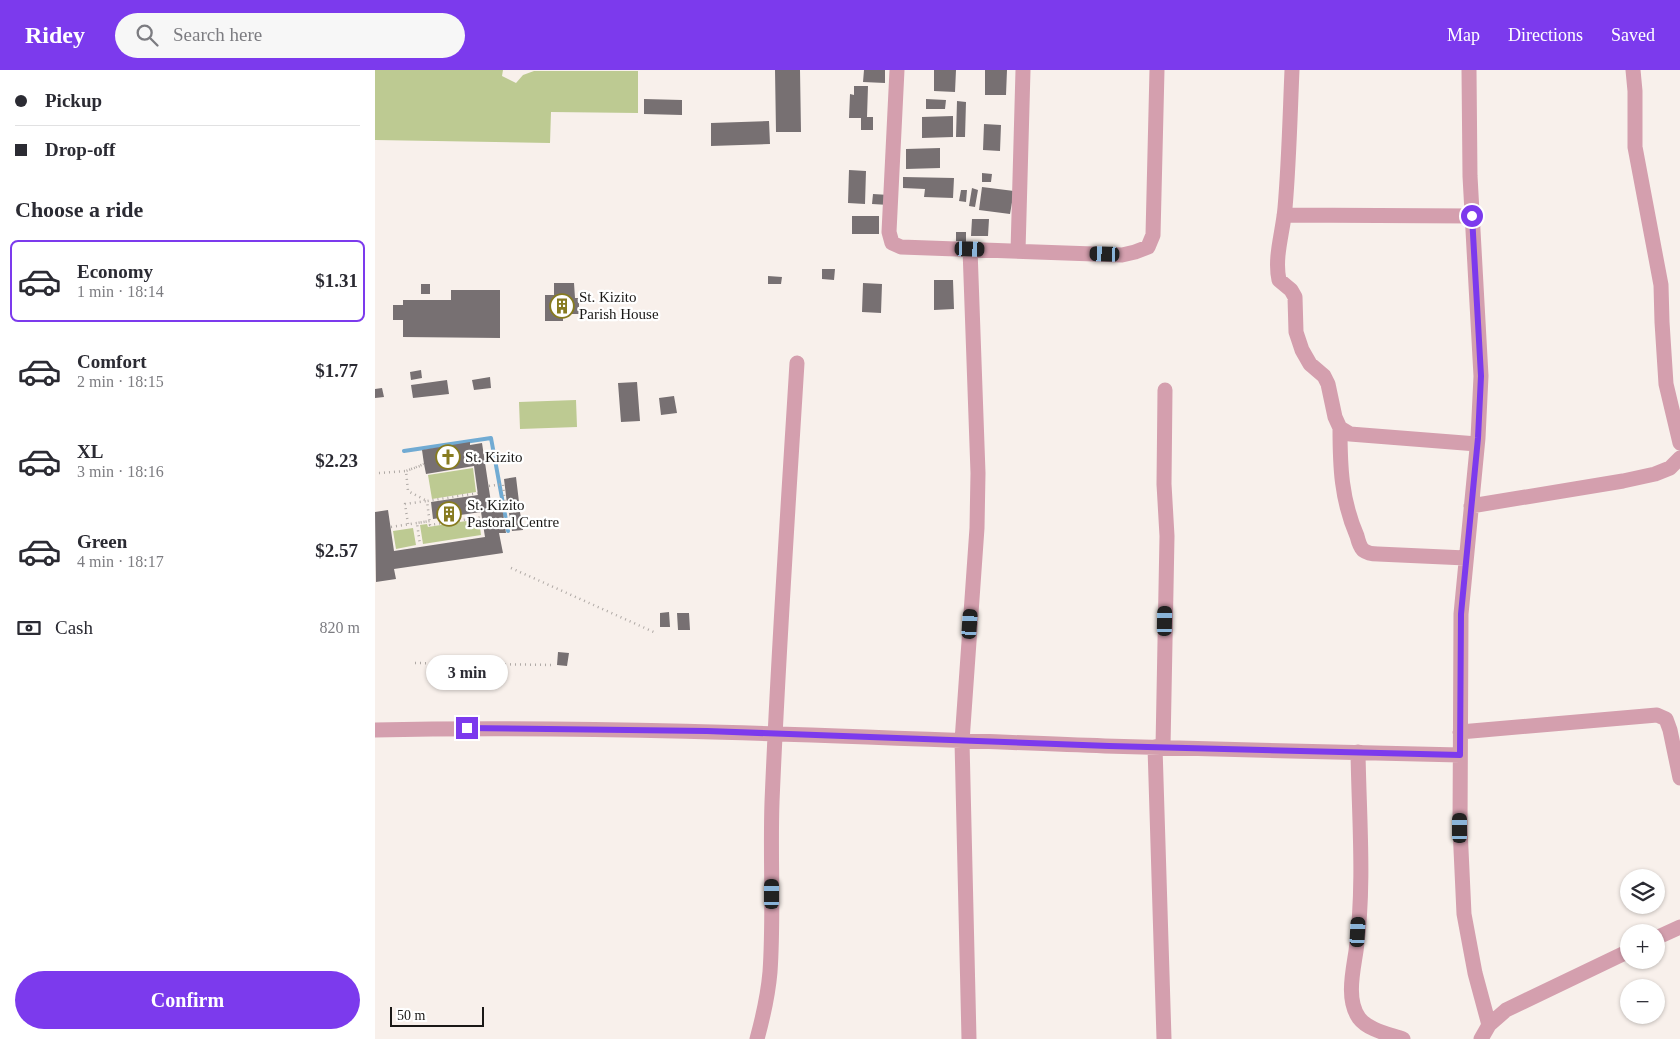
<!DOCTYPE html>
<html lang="en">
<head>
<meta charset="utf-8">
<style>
  :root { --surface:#fff; --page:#f7f7f7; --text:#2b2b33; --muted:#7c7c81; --line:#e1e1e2; --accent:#7c3aed }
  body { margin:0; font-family:Georgia,serif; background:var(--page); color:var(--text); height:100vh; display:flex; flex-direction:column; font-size:19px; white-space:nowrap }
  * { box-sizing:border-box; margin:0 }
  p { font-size:16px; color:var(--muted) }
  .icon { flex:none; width:28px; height:28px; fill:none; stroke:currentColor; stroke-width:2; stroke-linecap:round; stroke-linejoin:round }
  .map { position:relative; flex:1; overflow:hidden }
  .sheet { display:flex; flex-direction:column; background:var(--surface); width:375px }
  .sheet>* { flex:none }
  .top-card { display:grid; align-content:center; height:110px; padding:0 15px; background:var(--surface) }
  .controls { position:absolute; left:1245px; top:799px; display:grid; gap:10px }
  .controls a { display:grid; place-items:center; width:45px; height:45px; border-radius:50%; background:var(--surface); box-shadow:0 1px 4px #0004; font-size:25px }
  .scale { position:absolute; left:15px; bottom:12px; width:94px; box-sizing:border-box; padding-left:5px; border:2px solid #1a1816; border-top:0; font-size:14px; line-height:18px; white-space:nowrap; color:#1a1816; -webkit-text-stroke:4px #fff; paint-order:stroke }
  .end { position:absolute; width:22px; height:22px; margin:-11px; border:6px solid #7c3aed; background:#fff; box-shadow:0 0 0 2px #fff }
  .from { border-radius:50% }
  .bubble { position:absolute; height:35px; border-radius:18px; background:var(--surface); box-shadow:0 1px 4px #0004; font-size:16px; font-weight:700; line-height:35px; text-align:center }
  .car { position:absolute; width:15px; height:30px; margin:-15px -8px; border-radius:6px; box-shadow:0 0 4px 1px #0007; background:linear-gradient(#222 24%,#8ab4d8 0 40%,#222 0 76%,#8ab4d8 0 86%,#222 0) }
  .top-card b { display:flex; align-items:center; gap:18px; height:48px; font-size:19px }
  .top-card b+b { border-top:1px solid var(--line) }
  .top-card i { width:12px; height:12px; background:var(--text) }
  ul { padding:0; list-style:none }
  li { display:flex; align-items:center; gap:15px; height:82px; margin:0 10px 8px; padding:0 5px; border:2px solid transparent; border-radius:8px }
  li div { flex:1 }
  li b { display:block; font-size:19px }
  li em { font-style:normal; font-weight:700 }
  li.active { border-color:var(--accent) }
  li>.icon { width:45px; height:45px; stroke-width:1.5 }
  h2 { padding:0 15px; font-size:22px; line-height:60px }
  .pay { display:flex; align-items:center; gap:12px; height:55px; padding:0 15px; font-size:19px }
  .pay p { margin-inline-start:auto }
  .button { display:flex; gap:10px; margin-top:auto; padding:10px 15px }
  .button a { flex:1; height:58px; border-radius:30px; background:var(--accent); color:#fff; font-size:20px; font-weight:700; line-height:58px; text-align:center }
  header { display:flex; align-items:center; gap:30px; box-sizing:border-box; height:70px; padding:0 25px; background:var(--accent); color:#fff }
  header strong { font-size:24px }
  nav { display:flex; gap:28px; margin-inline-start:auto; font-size:18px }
  .search { width:350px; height:45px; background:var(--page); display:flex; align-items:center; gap:12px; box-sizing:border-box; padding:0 18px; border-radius:28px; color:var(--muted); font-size:19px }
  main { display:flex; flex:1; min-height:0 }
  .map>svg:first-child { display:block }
  .green { fill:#bdca92 }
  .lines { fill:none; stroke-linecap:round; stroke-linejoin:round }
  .stream { stroke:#71abd3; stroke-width:4 }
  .building { fill:#777072 }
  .path { stroke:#afa9a5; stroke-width:2.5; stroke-dasharray:1 4; stroke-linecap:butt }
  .minor { stroke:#d49fae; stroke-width:15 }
  .route { stroke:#7c3aed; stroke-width:6 }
  .labels { text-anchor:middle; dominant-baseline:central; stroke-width:4.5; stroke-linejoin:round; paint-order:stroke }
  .poi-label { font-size:15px; fill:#1a1816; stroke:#fff; text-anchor:start }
</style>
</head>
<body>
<header>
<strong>Ridey</strong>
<div class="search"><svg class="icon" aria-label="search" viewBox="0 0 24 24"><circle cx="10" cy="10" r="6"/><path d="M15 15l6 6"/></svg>Search here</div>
<nav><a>Map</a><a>Directions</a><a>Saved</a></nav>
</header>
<main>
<section class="sheet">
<div class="top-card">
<b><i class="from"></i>Pickup</b>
<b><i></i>Drop-off</b>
</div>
<h2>Choose a ride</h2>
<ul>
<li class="active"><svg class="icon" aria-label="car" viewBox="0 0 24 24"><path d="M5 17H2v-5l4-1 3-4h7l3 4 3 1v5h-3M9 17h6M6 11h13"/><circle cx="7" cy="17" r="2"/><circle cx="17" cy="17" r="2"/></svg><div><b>Economy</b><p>1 min · 18:14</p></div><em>$1.31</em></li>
<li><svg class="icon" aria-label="car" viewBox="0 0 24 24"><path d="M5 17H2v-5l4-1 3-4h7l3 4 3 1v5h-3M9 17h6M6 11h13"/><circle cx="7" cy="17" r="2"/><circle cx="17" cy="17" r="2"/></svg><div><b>Comfort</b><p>2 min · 18:15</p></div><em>$1.77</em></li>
<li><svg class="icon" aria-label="car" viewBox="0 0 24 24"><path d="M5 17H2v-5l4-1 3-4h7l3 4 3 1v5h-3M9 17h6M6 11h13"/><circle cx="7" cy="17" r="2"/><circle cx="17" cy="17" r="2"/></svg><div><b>XL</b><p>3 min · 18:16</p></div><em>$2.23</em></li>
<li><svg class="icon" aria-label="car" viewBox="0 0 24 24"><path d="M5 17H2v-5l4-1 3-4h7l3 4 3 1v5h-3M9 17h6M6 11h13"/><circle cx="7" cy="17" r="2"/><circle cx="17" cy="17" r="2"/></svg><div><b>Green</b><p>4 min · 18:17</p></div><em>$2.57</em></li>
</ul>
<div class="pay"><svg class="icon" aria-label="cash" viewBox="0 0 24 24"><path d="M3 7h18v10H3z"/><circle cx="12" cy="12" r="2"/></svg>Cash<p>820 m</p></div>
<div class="button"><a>Confirm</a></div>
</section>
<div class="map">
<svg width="1305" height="969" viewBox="0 0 1305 969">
  <rect width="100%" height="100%" fill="#f8f0eb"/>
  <path class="green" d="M0,0h128l-1,6 14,7 7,-8 11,-4h104v42l-87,-1 -1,31 -175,-3z
    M201,330l1,27 -57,2 -1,-27z
    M98,398l3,24 -44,7 -4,-24z
    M104,449l2,16 -58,9 -3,-19 7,-1 1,3z
    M38,458l3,17 -20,4 -3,-18z"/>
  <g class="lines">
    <path class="stream" d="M29,381l87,-13 17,93"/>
  </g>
  <path class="building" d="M400,0h25l1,62h-25z
    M489,0h21v13l-22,-1z
    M559,0h22l-1,22 -21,-1z
    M610,0h22l-1,25h-21z
    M479,16h14l-1,31h6v13h-12v-12h-12l1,-24 4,1z
    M269,29l38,1v15l-38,-1z
    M551,29l20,1 -1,9h-19z
    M582,31l9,1 -1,35h-9z
    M578,46v21l-31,1v-21z
    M394,51l1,23 -59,2v-23z
    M609,54l17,1 -1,26 -17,-1z
    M565,78v20l-34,1v-20z
    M474,100l17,1 -1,33 -17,-1z
    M607,103l10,1 -1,8h-9z
    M528,107l51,1 -1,20 -29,-1 1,-8 -22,-1z
    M607,117l32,4 -4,23 -31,-4z
    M597,118l6,2 -3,17 -6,-1z
    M586,120h6l-1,12 -7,-1z
    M498,124l16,1v10l-17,-1z
    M477,146h27v18h-27z
    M597,149h17l-1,17h-17z
    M581,162h10v10l-10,-1z
    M447,199h13l-1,11 -12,-1z
    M393,206l14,1 -1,7h-13z
    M559,210h19l1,29 -20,1z
    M179,213h20l1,15h4v16h-16v7h-18v-26h9z
    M488,213l19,1 -1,29 -19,-1z
    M46,214h9v10h-9z
    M76,220h49v48l-97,-1v-17h-10v-15h10v-5h48z
    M46,300l1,8 -11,2 -1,-8z
    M115,307l1,11 -17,2 -2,-10z
    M72,310l2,14 -36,4 -2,-13z
    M262,312l3,39 -19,1 -3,-39z
    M7,318l2,9 -9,1v-9z
    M299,326l3,17 -16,2 -2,-17z
    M95,372v3l12,-2 10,66 10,-2 4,26h-7l4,20 -109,16 2,10 -20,3 -1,-70 13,-2 6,41 91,-14 -4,-25 -48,7 -2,-17 47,-7 -4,-29 -48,8 -2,-10 -2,-14z
    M141,407l3,25 -12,2 -3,-25z
    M145,442l3,18 -11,1 -3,-18z
    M294,542l1,15h-10v-14z
    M302,543h12l1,17h-12z
    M183,582l11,1 -2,13 -10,-1z"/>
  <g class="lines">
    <path class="path" d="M49,394l-1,1 -17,6z
      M4,403l27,-2 2,20 19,10 -22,3 3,20
      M114,416l14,-2 2,20 -13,3
      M103,423l-51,8 3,24 52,-8
      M16,457l39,-6 -13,2 3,22
      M136,498l145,65
      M40,593l139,2"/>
    <path class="minor" d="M522,0l-8,162 3,11 9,4 221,8 13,-3 13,-5 5,-12 4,-165
      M917,0c-2,46 -3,92 -7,138 -2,24 -11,49 -6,72l12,10 4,7 1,35 6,18 8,14 14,12 4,8 7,33 5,11 10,6 127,10
      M1094,0l1,106 11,200 -3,62 -17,176 -1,214 4,86 11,59 14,52
      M1258,0l2,21v56l26,138 1,37 4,62 14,59
      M909,145l188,1
      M643,181l5,-181
      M965,358c0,38 1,71 17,108 1,4 3,11 6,14 4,3 10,4 15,4l88,4
      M1096,436l152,-25 32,-7 15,-6 10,-10
      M0,660c244,-5 487,7 730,16 118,4 237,6 355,9
      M1085,662l197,-17 9,4 4,11 10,48
      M780,677l9,292
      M788,677l4,-211 -3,-52 1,-94
      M983,682c1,66 7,133 -2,199 -3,20 -10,49 3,67 9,12 30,16 44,21
      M1281,868l24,-11
      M382,969c6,-22 11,-44 13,-67 4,-57 0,-114 2,-170 6,-147 16,-293 25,-439
      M594,969l-7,-298 15,-213 1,-55 -8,-224
      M1106,969l8,-14 17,-15 123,-59"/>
  </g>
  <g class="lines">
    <path class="route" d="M92,658l240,3 402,15 351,9 1,-141 17,-176 3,-62 -9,-160"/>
  </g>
  <defs>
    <g id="building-ring" transform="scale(1.25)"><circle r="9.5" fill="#fff" stroke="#877b20" stroke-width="1.5"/><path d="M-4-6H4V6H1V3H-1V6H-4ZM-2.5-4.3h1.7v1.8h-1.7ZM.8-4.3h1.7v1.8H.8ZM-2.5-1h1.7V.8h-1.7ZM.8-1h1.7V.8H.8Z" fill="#877b20"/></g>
    <g id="church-ring" transform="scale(1.25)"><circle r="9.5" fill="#fff" stroke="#877b20" stroke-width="1.5"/><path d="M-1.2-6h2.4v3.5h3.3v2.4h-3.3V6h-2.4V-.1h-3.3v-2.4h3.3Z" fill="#877b20"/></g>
  </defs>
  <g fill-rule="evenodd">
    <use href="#building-ring" x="187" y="236"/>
    <use href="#church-ring" x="73" y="387"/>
    <use href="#building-ring" x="74" y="444"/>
  </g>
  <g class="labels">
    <g class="poi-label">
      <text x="204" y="227">St. Kizito<tspan x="204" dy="17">Parish House</tspan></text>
      <text x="90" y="387">St. Kizito</text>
      <text x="92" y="435">St. Kizito<tspan x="92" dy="17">Pastoral Centre</tspan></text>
    </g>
  </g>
</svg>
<div class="controls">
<a><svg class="icon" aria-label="layers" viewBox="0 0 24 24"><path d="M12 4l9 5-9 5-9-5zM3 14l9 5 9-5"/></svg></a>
<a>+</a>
<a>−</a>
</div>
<div class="scale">50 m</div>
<i class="end from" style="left:1097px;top:146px"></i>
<i class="end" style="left:92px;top:658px"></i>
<div class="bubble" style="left:51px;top:585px;width:82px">3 min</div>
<i class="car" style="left:595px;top:179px;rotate:92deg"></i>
<i class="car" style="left:730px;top:184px;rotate:272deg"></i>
<i class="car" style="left:790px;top:551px;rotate:1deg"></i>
<i class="car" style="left:595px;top:554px;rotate:4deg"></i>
<i class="car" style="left:1085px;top:758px;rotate:0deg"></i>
<i class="car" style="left:397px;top:824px;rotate:0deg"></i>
<i class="car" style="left:983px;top:862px;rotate:3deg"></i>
</div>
</main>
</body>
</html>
